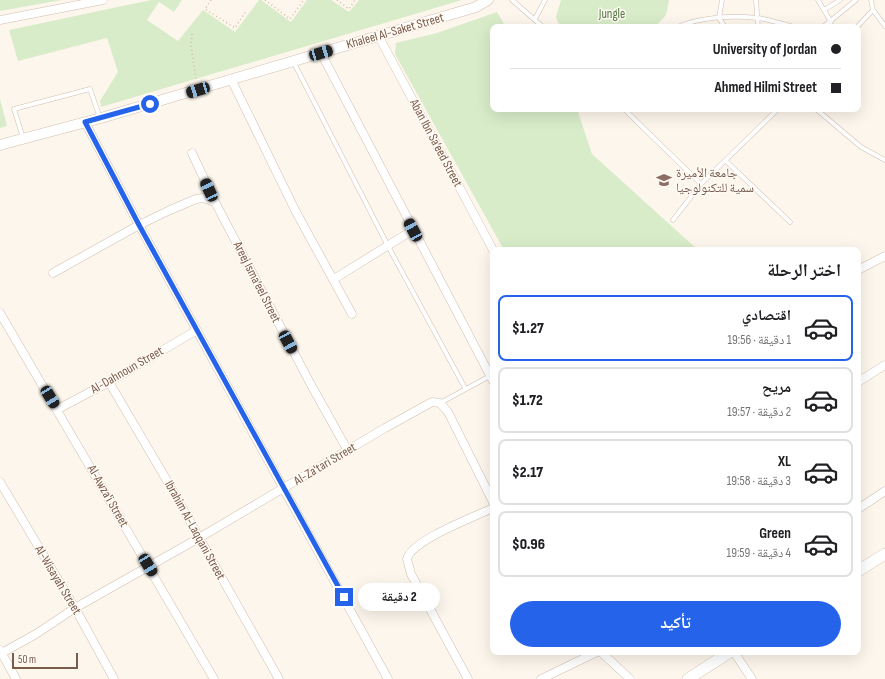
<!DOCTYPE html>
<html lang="ar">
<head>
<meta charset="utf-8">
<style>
  :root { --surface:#fff; --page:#f2f2f2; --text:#202124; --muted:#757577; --line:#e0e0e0; --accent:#2563eb }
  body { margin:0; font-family:"Sofia Sans Condensed","Noto Naskh Arabic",sans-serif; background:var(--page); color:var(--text); direction:rtl; height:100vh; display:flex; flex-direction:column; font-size:15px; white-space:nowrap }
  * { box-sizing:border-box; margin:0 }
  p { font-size:13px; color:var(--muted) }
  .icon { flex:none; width:22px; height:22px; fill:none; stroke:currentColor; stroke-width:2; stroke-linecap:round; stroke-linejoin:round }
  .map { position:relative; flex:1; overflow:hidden; direction:ltr }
  .drawer { position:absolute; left:490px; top:247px; width:371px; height:408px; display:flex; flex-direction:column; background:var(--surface); border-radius:8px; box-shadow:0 4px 16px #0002; direction:rtl }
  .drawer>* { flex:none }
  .top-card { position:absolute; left:490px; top:24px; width:371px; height:88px; border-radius:8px; box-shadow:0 4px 16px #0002; direction:rtl; display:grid; align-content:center; height:88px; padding:0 20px; background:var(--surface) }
  .scale { position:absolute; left:12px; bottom:10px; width:66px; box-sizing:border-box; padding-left:4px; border:2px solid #7a5c4d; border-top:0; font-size:11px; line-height:14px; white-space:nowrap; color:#7a5c4d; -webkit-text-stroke:3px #fffaf3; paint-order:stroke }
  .end { position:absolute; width:18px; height:18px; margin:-9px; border:5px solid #2563eb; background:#fff; box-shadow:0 0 0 2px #fff }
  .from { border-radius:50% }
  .bubble { position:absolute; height:28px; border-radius:14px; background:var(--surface); box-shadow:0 4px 16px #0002; font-size:13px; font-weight:800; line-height:28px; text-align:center; direction:rtl }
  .car { position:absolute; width:12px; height:24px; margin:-12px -6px; border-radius:5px; box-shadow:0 0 3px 1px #0007; background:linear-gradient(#222 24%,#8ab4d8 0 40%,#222 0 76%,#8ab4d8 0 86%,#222 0) }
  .top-card b { display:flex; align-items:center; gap:14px; height:38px; font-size:15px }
  .top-card b+b { border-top:1px solid var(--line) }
  .top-card i { width:10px; height:10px; background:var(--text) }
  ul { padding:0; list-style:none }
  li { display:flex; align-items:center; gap:12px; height:66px; margin:0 8px 6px; padding:0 12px; border:2px solid var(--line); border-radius:8px }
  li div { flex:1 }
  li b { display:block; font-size:15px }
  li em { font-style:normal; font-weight:800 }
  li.active { border-color:var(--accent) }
  li>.icon { width:36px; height:36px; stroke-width:1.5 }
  h2 { padding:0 20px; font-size:18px; line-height:48px }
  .action { display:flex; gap:8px; margin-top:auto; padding:8px 20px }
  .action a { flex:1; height:46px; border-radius:24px; background:var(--accent); color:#fff; font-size:16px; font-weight:800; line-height:46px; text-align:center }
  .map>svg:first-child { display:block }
  .green { fill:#d8ecc9 }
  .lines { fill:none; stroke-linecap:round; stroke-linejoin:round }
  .service-casing { stroke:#d1beb0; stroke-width:5 }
  .minor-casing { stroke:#d1beb0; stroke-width:9 }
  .tertiary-casing { stroke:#d1beb0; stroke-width:11 }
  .secondary-casing { stroke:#d6c0b0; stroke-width:12 }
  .path { stroke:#d9b8a5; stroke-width:1.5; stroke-dasharray:1 3; stroke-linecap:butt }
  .service { stroke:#fff; stroke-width:4 }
  .minor { stroke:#fff; stroke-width:8 }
  .tertiary { stroke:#fff; stroke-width:10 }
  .secondary { stroke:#fff; stroke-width:11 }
  .route { stroke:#2563eb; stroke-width:5 }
  .labels { text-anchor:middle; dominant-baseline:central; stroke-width:3; stroke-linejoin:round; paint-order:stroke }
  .park-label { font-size:13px; fill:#537a41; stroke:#fffaf3 }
  .street-label { font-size:13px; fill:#7a5c4d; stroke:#fffaf3 }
  .education-label { font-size:13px; fill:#785e54; stroke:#fffaf3; text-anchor:start }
</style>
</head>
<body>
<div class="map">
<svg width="885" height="679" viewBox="0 0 885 679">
  <rect width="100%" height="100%" fill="#fdf6ec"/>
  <path class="green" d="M0,0h62l-62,11z
    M151,0h31l-8,12 -15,-10 -12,18 31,21 25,-31 32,22 24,-32h2l30,22 16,-22h24l18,12 10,-12h103l-361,107 -1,-6 18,-29 -11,-34 -89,23 -9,-31z
    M561,0h108l-3,15 -11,12h-90l-7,-4 -2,-6z
    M497,12l9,15h-13v82h82l3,3 14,42 106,96h-194l-109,-196 1,-11 41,-10z
    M0,99l7,27 -7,2z"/>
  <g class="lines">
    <g class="service-casing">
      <path id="service" d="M512,0l31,27
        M722,0l-3,18 6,9
        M756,0l2,27
        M818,0l13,22
        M871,0l2,10 12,16
        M824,10l16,-10
        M535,19l10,-19
        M677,27c24,-10 55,-12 80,-9 12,1 25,6 37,9
        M823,27l33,-27
        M857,27l16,-17
        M293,61l95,185 77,142
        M624,109l77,75
        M816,109l45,38 24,13
        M23,138l-9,-29 76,-20 10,29
        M726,161l64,61
        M673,220l28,-36 77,-75
        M440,403l50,-27"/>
    </g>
    <g class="minor-casing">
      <path id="minor" d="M0,20l103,-20
        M379,37l114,213
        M321,53l172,328
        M231,79l65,133 56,102
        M85,122l54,103 249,454
        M192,153l23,49 95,181 38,68
        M858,270l27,-14
        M53,273l86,-48 31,-15 26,-11 7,-1 12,4
        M334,279l79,-49
        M0,313l214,366
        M109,382l57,97 113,200
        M858,382l27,-17
        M58,409l51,-27 88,-52
        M0,482l75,126 39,71
        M858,509l27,-18
        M0,650l16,29
        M601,652l29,27
        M734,652l18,27
        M0,654l36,-20 39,-26 124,-70 186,-110 47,-26 8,1 8,9 45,90
        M468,679l-57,-105 -4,-15c5,-19 67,-42 86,-51
        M541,679l56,-27"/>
    </g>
    <g class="tertiary-casing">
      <path id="tertiary" d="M0,145l101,-27 375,-111 12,-7"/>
    </g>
    <g class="secondary-casing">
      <path id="secondary" d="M858,571l27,-17
        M688,679l42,-27"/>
    </g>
    <path class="path" d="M211,0l-6,9 30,19 11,-17
      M265,0l25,19 13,-18
      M337,0l12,9 6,-9
      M192,34l-1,11 5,35"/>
    <use href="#service" class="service"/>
    <use href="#minor" class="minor"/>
    <use href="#tertiary" class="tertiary"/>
    <use href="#secondary" class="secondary"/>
  </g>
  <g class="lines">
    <path class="route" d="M150,104l-65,18 54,103 205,372"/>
  </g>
  <defs>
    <g id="university-bare" transform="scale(1.2)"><path d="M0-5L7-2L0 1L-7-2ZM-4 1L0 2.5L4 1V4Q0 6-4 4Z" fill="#8d6e63" stroke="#fffaf3" stroke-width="2.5" paint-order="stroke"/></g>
  </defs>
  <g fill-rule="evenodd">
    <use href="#university-bare" x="664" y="180"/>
  </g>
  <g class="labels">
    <g class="park-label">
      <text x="612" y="14">Jungle</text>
    </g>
    <g class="street-label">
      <text transform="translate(395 31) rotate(-16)">Khaleel Al-Saket Street</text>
      <text transform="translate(436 143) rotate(62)">Aban Ibn Sa’eed Street</text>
      <text transform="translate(257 282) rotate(63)">Areej Isma’eel Street</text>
      <text transform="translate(127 370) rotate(-30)">Al-Dahnoun Street</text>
      <text transform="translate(325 464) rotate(-31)">Al-Za'tari Street</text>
      <text transform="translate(108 496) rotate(60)">Al-Awza'i Street</text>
      <text transform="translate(195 530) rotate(61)">Ibrahim Al-Laqqani Street</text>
      <text transform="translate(58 580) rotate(59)">Al-Wisayah Street</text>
    </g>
    <g class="education-label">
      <text x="676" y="173">جامعة الأميرة<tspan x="676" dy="15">سمية للتكنولوجيا</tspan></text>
    </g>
  </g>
</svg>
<div class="scale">50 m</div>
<i class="end from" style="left:150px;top:104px"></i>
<i class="end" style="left:344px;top:597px"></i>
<div class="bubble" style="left:358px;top:583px;width:82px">2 دقيقة</div>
<i class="car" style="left:321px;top:53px;rotate:74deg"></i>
<i class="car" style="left:198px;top:90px;rotate:253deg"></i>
<i class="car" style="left:209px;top:190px;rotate:335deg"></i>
<i class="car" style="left:413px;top:230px;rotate:332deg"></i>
<i class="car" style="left:288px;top:342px;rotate:152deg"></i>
<i class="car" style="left:50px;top:397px;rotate:149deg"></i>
<i class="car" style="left:148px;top:565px;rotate:149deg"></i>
<div class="top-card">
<b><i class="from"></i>University of Jordan</b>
<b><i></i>Ahmed Hilmi Street</b>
</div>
<section class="drawer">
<h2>اختر الرحلة</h2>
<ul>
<li class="active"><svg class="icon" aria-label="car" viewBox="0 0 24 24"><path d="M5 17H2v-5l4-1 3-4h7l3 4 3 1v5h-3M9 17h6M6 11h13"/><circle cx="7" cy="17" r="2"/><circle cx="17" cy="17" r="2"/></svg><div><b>اقتصادي</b><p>1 دقيقة · 19:56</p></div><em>$1.27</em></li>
<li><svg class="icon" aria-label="car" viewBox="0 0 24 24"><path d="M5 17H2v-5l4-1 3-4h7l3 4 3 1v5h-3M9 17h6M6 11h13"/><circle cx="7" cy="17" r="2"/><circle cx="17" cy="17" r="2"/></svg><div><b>مريح</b><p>2 دقيقة · 19:57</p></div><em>$1.72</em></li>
<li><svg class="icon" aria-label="car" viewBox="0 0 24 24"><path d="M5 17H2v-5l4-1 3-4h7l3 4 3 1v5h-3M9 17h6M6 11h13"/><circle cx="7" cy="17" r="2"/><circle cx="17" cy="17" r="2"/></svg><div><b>XL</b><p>3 دقيقة · 19:58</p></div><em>$2.17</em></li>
<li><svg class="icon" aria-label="car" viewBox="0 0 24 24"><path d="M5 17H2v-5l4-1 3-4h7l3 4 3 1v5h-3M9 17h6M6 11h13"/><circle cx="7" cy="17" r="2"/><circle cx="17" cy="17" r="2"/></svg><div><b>Green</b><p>4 دقيقة · 19:59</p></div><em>$0.96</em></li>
</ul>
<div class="action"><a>تأكيد</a></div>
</section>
</div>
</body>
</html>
